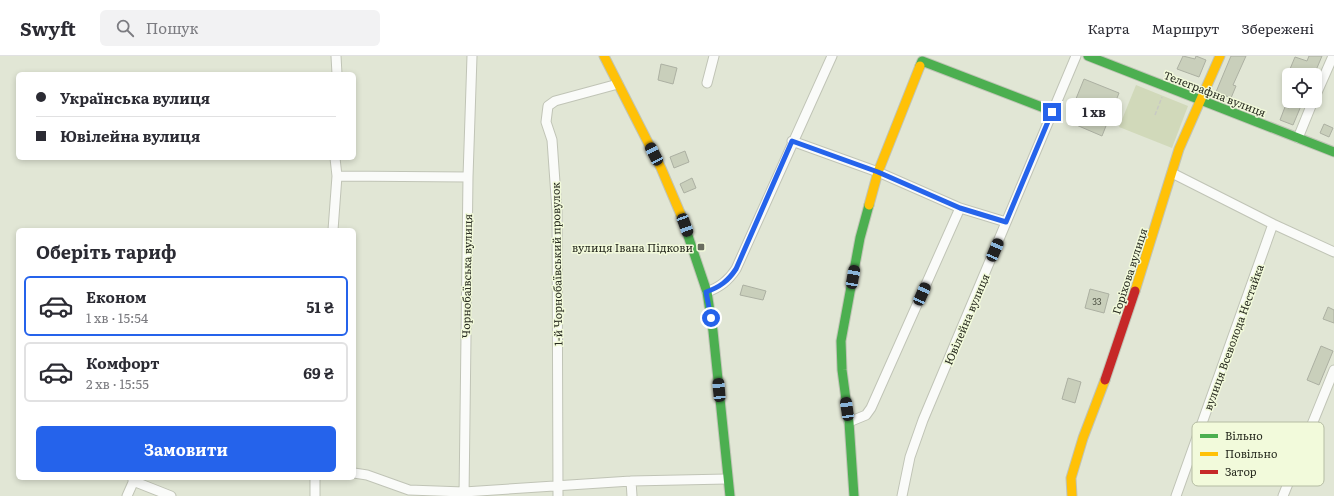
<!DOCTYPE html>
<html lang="uk">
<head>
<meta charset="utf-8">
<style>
  :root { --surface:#fff; --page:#f2f2f3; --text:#2b2b33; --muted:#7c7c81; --line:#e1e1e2; --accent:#2563eb }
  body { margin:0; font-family:Literata,serif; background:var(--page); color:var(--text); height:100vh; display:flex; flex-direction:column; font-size:15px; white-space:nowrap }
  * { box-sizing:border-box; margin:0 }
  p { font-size:13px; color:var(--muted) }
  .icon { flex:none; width:22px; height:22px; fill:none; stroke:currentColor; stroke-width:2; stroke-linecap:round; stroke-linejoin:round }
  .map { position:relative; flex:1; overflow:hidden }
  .details { position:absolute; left:16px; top:172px; width:340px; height:252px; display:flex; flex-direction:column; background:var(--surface); border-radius:6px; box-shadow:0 2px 6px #0003 }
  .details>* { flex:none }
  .top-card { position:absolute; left:16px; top:16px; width:340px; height:88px; border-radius:6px; box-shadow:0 2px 6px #0003; display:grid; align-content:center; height:88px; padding:0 20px; background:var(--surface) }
  .controls { position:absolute; left:1282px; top:12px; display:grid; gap:8px }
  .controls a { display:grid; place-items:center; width:40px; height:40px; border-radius:6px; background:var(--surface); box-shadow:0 2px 6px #0003; font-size:20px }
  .end { position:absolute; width:18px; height:18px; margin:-9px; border:5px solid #2563eb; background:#fff; box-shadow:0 0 0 2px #fff }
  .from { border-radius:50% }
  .bubble { position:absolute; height:28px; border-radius:6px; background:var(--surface); box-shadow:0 2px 6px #0003; font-size:13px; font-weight:700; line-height:28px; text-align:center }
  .car { position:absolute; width:12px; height:24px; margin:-12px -6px; border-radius:5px; box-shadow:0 0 3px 1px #0007; background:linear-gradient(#222 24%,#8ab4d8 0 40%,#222 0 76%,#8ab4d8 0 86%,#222 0) }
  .top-card b { display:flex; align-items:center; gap:14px; height:38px; font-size:15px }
  .top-card b+b { border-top:1px solid var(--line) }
  .top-card i { width:10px; height:10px; background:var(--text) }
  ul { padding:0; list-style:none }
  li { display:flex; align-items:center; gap:12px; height:60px; margin:0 8px 6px; padding:0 12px; border:2px solid var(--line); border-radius:6px }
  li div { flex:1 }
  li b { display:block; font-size:15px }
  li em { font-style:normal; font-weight:700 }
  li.on { border-color:var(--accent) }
  li>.icon { width:36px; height:36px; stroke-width:1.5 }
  h2 { padding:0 20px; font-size:18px; line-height:48px }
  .cta { display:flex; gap:8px; margin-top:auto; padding:8px 20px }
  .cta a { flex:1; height:46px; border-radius:6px; background:var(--accent); color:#fff; font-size:16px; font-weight:700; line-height:46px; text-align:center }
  header { display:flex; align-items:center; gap:24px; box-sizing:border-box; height:56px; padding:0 20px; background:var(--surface); border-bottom:1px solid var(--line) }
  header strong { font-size:19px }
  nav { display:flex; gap:22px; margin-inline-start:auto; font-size:14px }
  .search { width:280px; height:36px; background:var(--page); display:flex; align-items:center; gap:10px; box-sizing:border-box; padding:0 14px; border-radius:6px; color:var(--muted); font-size:15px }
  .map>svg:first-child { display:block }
  .green { fill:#d1d9ba }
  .building { fill:#c9cfbb; stroke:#acb0a2 }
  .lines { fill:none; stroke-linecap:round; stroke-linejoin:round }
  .street-casing { stroke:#c0c4b6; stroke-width:11 }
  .fast-casing { stroke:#c0c4b6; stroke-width:11 }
  .slow-casing { stroke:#c0c4b6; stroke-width:11 }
  .jam-casing { stroke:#c0c4b6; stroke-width:11 }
  .path { stroke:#c8c9c3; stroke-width:1.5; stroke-dasharray:4 2; stroke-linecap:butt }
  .street { stroke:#fafbf9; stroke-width:9 }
  .fast { stroke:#4caf50; stroke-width:9 }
  .slow { stroke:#ffc107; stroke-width:9 }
  .jam { stroke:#c62828; stroke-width:9 }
  .route { stroke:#2563eb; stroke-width:5 }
  .poi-dot { fill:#696c5f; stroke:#f2fadb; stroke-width:1.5 }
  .labels { text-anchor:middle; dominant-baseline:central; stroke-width:3; stroke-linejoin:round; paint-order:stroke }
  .number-label { font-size:9px; fill:#525648 }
  .street-label { font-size:11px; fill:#282b20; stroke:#f2fadb }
  .poi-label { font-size:11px; fill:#282b20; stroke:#f2fadb; text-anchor:end }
  .key { fill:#f2fadb; stroke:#b5bca3; stroke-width:1 }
  .key-label { font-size:11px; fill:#282b20 }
</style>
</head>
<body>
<header>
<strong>Swyft</strong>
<div class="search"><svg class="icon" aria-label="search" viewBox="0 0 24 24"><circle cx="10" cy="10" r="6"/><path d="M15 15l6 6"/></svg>Пошук</div>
<nav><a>Карта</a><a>Маршрут</a><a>Збережені</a></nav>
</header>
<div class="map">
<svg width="1334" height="440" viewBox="0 0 1334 440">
  <rect width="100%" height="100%" fill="#e1e6d5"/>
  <path class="green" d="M1136,29l52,21 -16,42 -53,-21z"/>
  <path class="building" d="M1183,0l12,3 1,-3 10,4 -7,17 -22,-8z
    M1231,0h15l-13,29 3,1 -5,12 -15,-6z
    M1309,0h13l-8,19h-15l1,-2 -10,-4 5,-12 12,4z
    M661,8l16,4 -4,16 -15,-4z
    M1084,23l35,14 -17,43 -35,-15z
    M1292,45h11l-10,24 -13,-5 5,-13 4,1z
    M1324,68l9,4 -4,9 -9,-4z
    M685,95l4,11 -15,6 -4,-11z
    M692,122l4,10 -12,5 -4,-9z
    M743,229l23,6 -3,9 -23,-5z
    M1090,233l19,5 -5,19 -19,-5z
    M1328,251l6,3v13l-11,-4z
    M1321,290l12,5 -14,34 -12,-5z
    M1068,322l13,4 -6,21 -13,-4z"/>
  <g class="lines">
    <g class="street-casing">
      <path id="street" d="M336,0l1,18
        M707,27l7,-27
        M1315,41l18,-41
        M1298,82l15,-37
        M792,85l86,31 82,36 46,14
        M1172,117l101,51 61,28
        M337,120l131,1
        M333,174l4,-54 -2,-18
        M707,236c13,-5 21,-11 29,-23l96,-213
        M849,366l17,-7 5,-7 89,-200
        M354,417l13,2 42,15 55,2 167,-11 96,-2
        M133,425l38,15
        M631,425l1,15
        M127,440l8,-18
        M315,440v-18
        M464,440l4,-319 4,-121
        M558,440l-1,-285 -5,-71 -6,-18 2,-16 7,-5 63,-17
        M902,440l8,-39 13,-37 153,-364
        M1176,440l97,-272
        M1283,440l51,-126"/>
    </g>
    <g class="fast-casing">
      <path id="fast" d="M1088,0l246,96
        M920,10l2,-5 130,50
        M681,159l26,77 6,39 17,165
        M854,440l-5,-74 -7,-52 -1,-29 19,-103 9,-33"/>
    </g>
    <g class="slow-casing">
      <path id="slow" d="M604,0l57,112 20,47
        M869,149l9,-33 42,-106
        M1135,235l44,-142 41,-93
        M1072,440l-1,-18 12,-40 22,-58"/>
    </g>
    <g class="jam-casing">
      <path id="jam" d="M1105,324l30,-89"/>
    </g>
    <path class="path" d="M1155,59l7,-18"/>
    <use href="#street" class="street"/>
    <use href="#fast" class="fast"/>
    <use href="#slow" class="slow"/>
    <use href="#jam" class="jam"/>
  </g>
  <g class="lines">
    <path class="route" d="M711,262l-5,-26c14,-5 22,-11 30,-23l56,-128 86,31 82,36 46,14 46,-110"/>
  </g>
  <rect class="poi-dot" x="697" y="187" width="8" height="8" rx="2"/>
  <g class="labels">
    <g class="number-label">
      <text x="1097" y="245">33</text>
    </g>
    <g class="street-label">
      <text transform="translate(1215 37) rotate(21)">Телеграфна вулиця</text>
      <text transform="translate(556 208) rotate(-91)">1-й Чорнобаївський провулок</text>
      <text transform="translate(1129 215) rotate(-72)">Горіхова вулиця</text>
      <text transform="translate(466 220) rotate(-89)">Чорнобаївська вулиця</text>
      <text transform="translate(966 263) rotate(-67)">Ювілейна вулиця</text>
      <text transform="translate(1233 281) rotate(-70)">вулиця Всеволода Нестайка</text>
    </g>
    <g class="poi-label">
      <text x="693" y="191">вулиця Івана Підкови</text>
    </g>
  </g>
  <rect x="1192" y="366" width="132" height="64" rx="6" class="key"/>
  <rect x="1200" y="378" width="18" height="4" fill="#4caf50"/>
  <rect x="1200" y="396" width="18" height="4" fill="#ffc107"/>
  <rect x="1200" y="414" width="18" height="4" fill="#c62828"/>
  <g class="key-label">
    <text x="1225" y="384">Вільно</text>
    <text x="1225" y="402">Повільно</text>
    <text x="1225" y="420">Затор</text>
  </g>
</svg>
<div class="controls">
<a><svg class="icon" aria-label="locate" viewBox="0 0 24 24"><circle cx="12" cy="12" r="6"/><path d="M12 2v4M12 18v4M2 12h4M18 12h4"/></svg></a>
</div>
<i class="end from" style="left:711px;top:262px"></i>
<i class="end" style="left:1052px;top:56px"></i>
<div class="bubble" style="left:1066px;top:42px;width:56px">1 хв</div>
<i class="car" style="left:654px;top:98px;rotate:333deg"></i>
<i class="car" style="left:685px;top:169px;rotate:160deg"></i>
<i class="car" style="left:995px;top:194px;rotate:23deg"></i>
<i class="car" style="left:853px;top:221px;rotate:10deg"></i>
<i class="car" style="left:922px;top:238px;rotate:24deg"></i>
<i class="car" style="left:719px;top:334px;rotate:355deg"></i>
<i class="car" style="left:847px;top:353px;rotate:352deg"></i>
<div class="top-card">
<b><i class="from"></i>Українська вулиця</b>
<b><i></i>Ювілейна вулиця</b>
</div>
<section class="details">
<h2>Оберіть тариф</h2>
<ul>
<li class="on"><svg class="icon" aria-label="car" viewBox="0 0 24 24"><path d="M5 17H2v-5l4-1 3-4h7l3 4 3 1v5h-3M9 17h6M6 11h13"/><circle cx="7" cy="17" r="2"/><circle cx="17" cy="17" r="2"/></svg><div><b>Економ</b><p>1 хв · 15:54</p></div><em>51 ₴</em></li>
<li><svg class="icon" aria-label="car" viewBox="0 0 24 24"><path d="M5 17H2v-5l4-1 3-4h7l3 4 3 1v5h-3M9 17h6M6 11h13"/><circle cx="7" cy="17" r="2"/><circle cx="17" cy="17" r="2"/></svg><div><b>Комфорт</b><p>2 хв · 15:55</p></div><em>69 ₴</em></li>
</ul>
<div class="cta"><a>Замовити</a></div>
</section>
</div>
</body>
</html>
